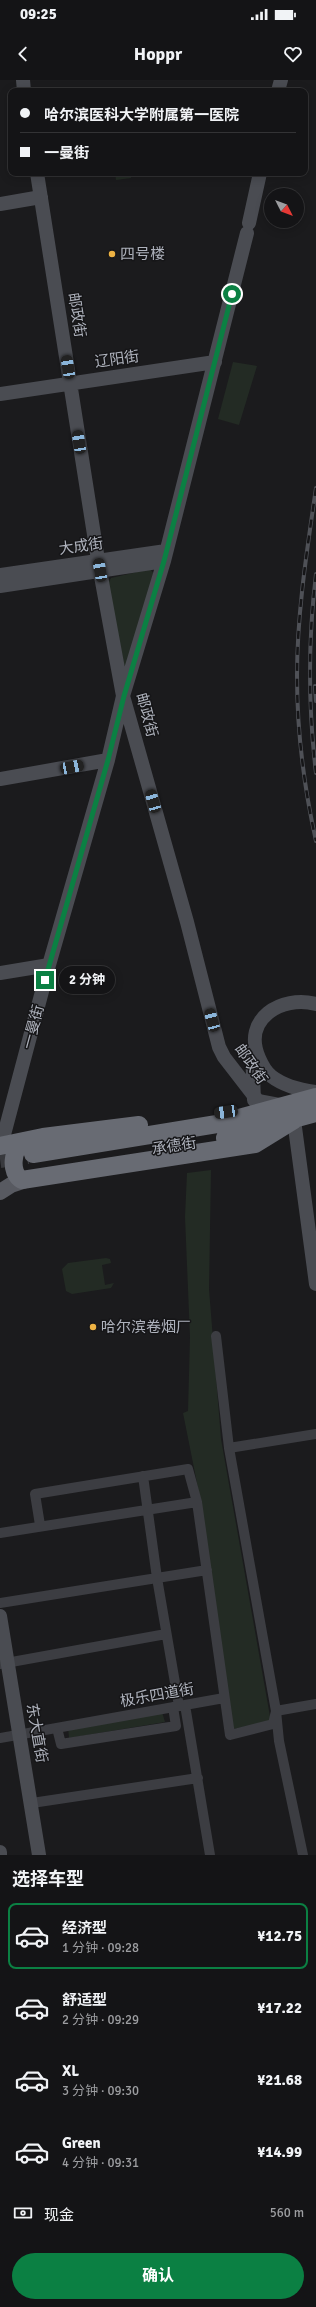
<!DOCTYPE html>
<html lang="zh">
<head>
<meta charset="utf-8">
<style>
  :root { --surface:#141416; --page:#212123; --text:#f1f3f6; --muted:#9d9ea1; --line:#333335; --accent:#0b8043 }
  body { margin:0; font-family:Signika,"Noto Sans SC",sans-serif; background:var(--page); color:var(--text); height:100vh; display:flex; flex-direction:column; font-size:15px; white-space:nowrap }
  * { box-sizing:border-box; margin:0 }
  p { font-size:13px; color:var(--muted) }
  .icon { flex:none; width:22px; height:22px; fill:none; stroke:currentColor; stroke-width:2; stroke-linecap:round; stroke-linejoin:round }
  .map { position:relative; height:1775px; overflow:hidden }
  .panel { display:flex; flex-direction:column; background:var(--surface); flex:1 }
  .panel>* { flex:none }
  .banner { position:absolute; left:8px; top:8px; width:300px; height:88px; border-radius:8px; box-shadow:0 2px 10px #0003,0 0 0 1px var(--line); display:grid; align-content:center; height:88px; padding:0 12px; background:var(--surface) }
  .needle { width:26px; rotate:132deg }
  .tools { position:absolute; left:264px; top:108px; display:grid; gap:8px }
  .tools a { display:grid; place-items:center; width:40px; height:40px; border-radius:50%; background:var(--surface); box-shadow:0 2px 10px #0003,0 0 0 1px var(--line); font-size:20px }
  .end { position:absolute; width:18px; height:18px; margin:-9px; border:5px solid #0b8043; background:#fff; box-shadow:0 0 0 2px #fff }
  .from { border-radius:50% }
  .bubble { position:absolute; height:28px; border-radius:14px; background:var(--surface); box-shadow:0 2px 10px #0003,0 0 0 1px var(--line); font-size:13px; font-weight:700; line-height:28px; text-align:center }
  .car { position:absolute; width:12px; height:24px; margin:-12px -6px; border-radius:5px; box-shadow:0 0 3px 1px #0007; background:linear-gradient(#222 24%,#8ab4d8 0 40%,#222 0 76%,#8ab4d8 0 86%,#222 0) }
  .banner b { display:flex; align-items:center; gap:14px; height:38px; font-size:15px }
  .banner b+b { border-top:1px solid var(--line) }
  .banner i { width:10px; height:10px; background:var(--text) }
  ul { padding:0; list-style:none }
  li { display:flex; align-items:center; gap:12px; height:66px; margin:0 8px 6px; padding:0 4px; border:2px solid transparent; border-radius:8px }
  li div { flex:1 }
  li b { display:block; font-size:15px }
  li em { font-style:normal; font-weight:700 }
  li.on { border-color:var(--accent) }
  li>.icon { width:36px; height:36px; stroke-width:1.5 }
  h2 { padding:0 12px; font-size:18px; line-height:48px }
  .pay { display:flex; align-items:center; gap:10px; height:44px; padding:0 12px; font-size:15px }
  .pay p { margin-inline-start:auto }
  .action { display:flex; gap:8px; margin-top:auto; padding:8px 12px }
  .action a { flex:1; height:46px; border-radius:24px; background:var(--accent); color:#fff; font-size:16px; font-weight:700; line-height:46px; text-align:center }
  .status { display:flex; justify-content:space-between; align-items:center; height:28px; padding:0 20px; background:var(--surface); direction:ltr }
  .status svg { height:11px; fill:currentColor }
  header { display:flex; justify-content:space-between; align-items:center; height:52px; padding:0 12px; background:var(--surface); font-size:18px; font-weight:700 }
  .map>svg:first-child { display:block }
  .green { fill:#232b24 }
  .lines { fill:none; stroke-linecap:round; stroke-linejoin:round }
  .highway-tunnel { stroke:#38393d; stroke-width:18; stroke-dasharray:18 9; stroke-linecap:butt }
  .street { stroke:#3c3d42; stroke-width:10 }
  .secondary { stroke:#4a4c52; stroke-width:14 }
  .primary { stroke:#585a61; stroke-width:16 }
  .highway { stroke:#686b73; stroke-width:18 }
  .rail-casing { stroke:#4f5157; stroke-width:4 }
  .rail { stroke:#161618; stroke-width:2.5; stroke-dasharray:8; stroke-linecap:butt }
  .route { stroke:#0b8043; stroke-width:5 }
  .poi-dot { fill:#edb243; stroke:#161618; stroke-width:1.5 }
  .labels { text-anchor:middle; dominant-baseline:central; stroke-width:3; stroke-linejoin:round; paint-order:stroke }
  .poi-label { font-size:15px; fill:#aeb2bc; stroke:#161618; text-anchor:start }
  .street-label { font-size:15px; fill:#aeb2bc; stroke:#161618 }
</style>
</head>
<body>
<div class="status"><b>09:25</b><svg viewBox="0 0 49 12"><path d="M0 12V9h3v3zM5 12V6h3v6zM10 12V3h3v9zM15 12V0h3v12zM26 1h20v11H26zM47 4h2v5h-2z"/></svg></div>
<header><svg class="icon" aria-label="back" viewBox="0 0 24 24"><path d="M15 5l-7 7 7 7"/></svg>Hoppr<svg class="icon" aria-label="heart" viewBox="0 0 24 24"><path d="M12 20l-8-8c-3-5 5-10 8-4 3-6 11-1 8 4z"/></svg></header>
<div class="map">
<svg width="316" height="1775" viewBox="0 0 316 1775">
  <rect width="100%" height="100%" fill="#1b1b1d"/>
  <path class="green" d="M115,93h16v5l-15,2z
    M233,282l24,4 -18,59 -21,-6z
    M150,489l4,5 -29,96 -17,-87 3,-5z
    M211,1090l-2,119 12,150 50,283 -38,7 -33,-231 -17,-85 5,-2 2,-74 -5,-120 2,-44z
    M106,1178l4,1 1,4 -9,2 3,20 9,-2 -3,5 -39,6 -6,-3 -4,-22 6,-6z
    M162,1632l3,10 -96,16 -1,-11z"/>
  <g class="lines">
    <path class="highway-tunnel" d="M0,1079l28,-4"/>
    <path class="street" d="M216,1256l13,112 47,263 3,30 24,114
      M229,1368l87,-14
      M143,1396l14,102 22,128
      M40,1445l-5,-31 153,-25 9,33 33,233 43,-11 3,-13 40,-7
      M0,1453l197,-31
      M0,1523l207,-33
      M0,1584l166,-30
      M185,1625l25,150
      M57,1648l4,16 115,-18 -3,-19
      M0,1658l224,-40
      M32,1723l166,-25"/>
    <path class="secondary" d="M23,0l1,11
      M278,11l3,-11
      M37,93l61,387 25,136 64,226 32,125 5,10 34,44 21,4
      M0,124l41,-7
      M249,143l11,-50
      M0,314l215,-32
      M0,495l166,-24
      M0,506l164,-25
      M0,699l108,-19
      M0,893l49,-8
      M316,924c-35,-9 -74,15 -57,54 3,7 6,13 12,18 13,10 29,14 45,16
      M252,971l2,49
      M294,1040l22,164
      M1,1066l48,-181 59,-205 15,-64 41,-135 83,-328
      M0,1536l39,239
      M0,1772v3"/>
    <path class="primary" d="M0,1112l11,-7 15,-5"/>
    <path class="highway" d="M225,1058l91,-25
      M25,1061c-13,6 -16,32 -3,39l233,-36 39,-24
      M0,1066l43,-9 96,-12
      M33,1074l184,-30 99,-27"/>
    <g class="rail-casing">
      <path id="rail" d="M316,408c-9,62 -19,125 -19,188 0,55 7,111 19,165
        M316,494c-8,66 -8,132 0,199
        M315,606l1,15"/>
    </g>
    <use href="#rail" class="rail"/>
  </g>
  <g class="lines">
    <path class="route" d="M45,900l63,-220 16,-64 40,-135 68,-267"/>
  </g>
  <g class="poi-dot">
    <circle cx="112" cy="174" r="4"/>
    <circle cx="93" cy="1247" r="4"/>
  </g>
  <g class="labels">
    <g class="poi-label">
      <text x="120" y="174">四号楼</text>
      <text x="101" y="1247">哈尔滨卷烟厂</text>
    </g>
    <g class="street-label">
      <text transform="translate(77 235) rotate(81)">邮政街</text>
      <text transform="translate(117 279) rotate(-8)">辽阳街</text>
      <text transform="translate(81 466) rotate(-8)">大成街</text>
      <text transform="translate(147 635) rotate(75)">邮政街</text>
      <text transform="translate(33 947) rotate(-75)">一曼街</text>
      <text transform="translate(251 984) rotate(55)">邮政街</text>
      <text transform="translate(174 1066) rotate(-9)">承德街</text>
      <text transform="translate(157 1615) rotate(-10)">极乐四道街</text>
      <text transform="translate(37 1653) rotate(80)">东大直街</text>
    </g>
  </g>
</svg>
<div class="tools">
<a><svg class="needle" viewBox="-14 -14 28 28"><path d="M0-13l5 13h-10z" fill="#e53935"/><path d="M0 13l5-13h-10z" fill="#9d9ea1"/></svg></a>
</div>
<i class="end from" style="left:232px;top:214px"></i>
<i class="end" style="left:45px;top:900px"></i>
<div class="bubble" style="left:59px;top:886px;width:56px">2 分钟</div>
<i class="car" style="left:68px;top:287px;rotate:351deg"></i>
<i class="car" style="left:79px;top:362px;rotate:351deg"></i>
<i class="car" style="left:100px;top:490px;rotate:350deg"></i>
<i class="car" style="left:72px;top:687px;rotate:79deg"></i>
<i class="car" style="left:153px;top:721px;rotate:344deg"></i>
<i class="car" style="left:212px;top:940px;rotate:345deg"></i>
<i class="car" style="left:226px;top:1032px;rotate:262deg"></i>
<div class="banner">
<b><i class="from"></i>哈尔滨医科大学附属第一医院</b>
<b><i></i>一曼街</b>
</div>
</div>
<section class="panel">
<h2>选择车型</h2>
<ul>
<li class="on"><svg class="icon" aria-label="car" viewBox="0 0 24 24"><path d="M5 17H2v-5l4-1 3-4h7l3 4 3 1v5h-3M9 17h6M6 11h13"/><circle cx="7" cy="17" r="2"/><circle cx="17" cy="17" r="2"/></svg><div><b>经济型</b><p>1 分钟 · 09:28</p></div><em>¥12.75</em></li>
<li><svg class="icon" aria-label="car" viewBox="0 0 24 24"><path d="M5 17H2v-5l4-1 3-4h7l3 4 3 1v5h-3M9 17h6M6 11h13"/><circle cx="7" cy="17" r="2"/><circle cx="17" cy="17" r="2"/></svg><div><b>舒适型</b><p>2 分钟 · 09:29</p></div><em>¥17.22</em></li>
<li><svg class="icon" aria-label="car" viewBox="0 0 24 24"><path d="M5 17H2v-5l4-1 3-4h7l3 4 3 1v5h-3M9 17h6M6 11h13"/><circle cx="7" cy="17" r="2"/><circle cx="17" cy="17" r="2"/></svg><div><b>XL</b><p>3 分钟 · 09:30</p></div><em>¥21.68</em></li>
<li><svg class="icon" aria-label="car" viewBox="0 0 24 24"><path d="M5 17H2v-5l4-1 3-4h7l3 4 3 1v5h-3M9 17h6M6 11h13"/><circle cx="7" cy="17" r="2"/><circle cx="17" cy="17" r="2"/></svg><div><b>Green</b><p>4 分钟 · 09:31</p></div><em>¥14.99</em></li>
</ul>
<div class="pay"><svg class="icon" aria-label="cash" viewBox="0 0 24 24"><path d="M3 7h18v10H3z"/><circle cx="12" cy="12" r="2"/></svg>现金<p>560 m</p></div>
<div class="action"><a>确认</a></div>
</section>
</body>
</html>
